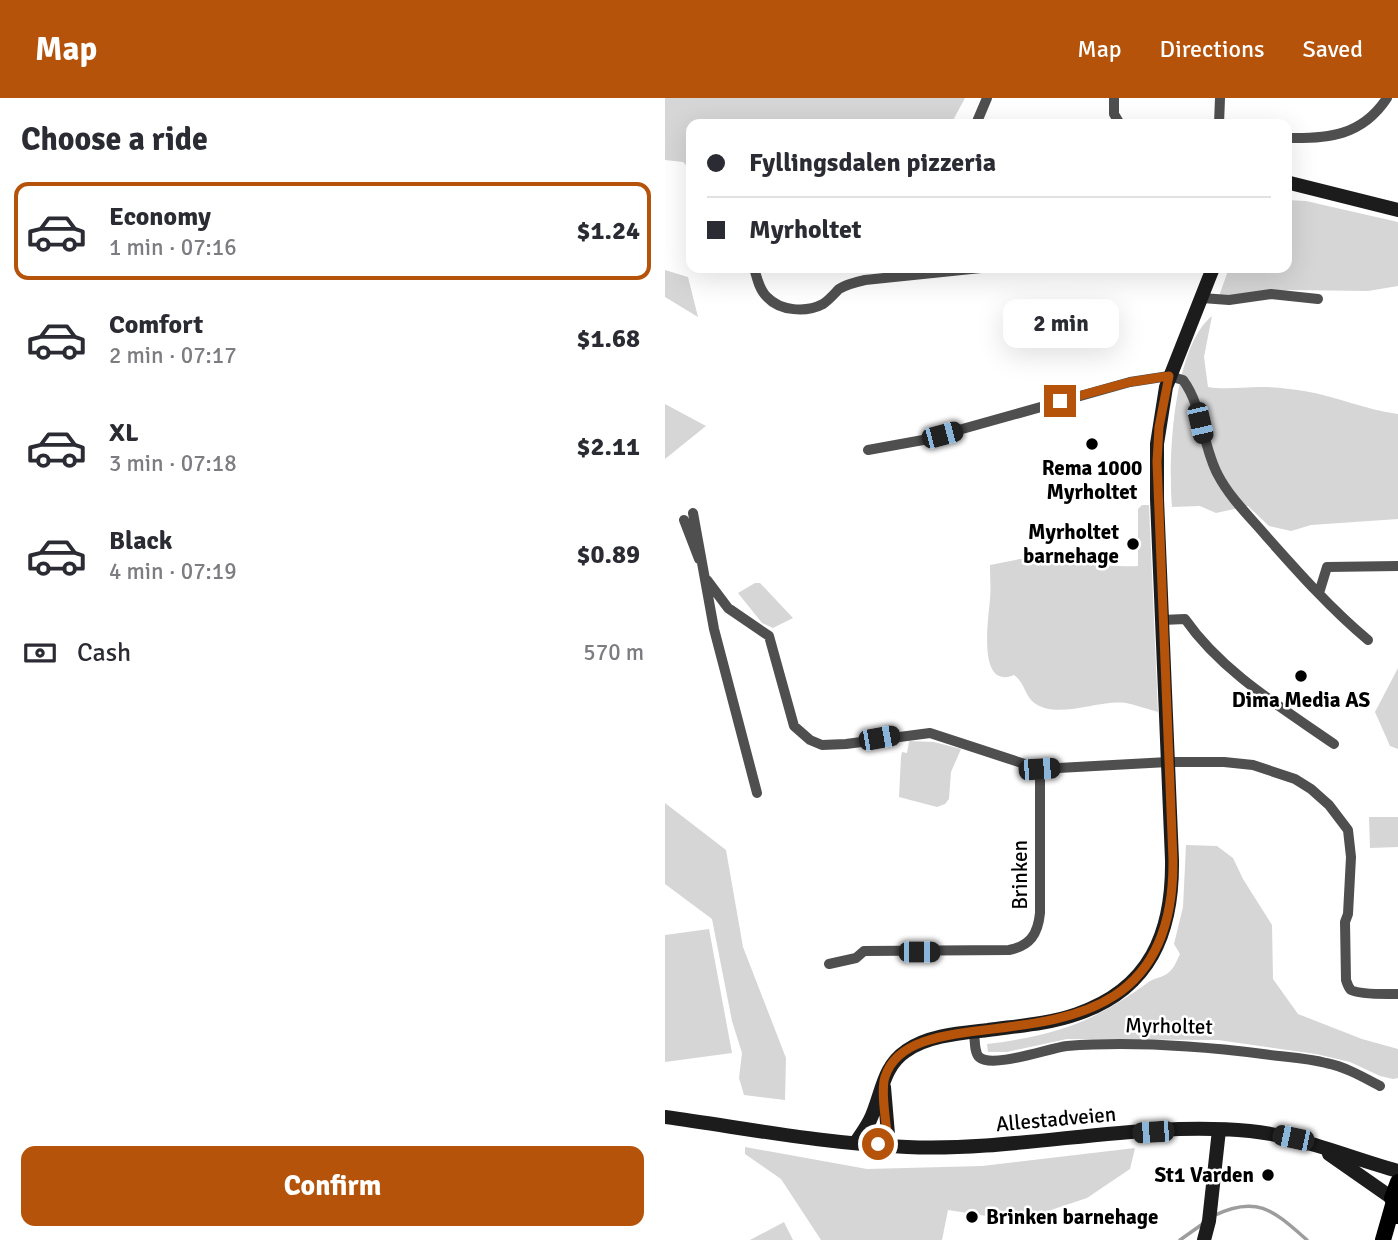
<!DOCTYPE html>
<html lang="en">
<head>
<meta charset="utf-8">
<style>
  :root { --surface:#fff; --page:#f7f7f7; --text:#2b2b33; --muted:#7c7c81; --line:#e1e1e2; --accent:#b45309 }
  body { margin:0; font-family:Signika,sans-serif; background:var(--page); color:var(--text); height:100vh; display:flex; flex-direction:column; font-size:26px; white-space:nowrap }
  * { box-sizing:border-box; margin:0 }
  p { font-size:23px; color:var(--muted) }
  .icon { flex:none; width:38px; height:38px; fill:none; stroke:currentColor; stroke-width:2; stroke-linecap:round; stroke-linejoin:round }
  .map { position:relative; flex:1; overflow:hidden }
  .side { display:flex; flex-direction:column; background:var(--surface); width:665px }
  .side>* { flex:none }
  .guide { position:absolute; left:21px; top:21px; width:606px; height:154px; border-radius:14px; box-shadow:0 7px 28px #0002; display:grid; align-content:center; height:154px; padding:0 21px; background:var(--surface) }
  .end { position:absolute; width:32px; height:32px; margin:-16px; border:9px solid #b45309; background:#fff; box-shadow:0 0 0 4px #fff }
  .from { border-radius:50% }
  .bubble { position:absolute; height:49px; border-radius:14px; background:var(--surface); box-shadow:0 7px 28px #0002; font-size:23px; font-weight:700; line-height:49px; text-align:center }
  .car { position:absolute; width:21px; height:42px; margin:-21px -10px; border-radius:9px; box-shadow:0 0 5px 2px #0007; background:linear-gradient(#222 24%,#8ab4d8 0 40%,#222 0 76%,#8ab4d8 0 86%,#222 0) }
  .guide b { display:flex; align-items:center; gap:24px; height:66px; font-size:26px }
  .guide b+b { border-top:2px solid var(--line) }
  .guide i { width:18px; height:18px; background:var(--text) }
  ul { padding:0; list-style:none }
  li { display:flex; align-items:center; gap:21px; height:98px; margin:0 14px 10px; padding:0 7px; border:4px solid transparent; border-radius:14px }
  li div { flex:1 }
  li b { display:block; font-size:26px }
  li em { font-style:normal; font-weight:700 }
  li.active { border-color:var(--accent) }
  li>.icon { width:63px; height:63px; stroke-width:1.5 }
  h2 { padding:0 21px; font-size:32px; line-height:84px }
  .pay { display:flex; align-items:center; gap:18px; height:77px; padding:0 21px; font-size:26px }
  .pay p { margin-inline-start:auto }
  .cta { display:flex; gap:14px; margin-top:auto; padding:14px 21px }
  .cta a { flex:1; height:80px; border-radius:14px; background:var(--accent); color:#fff; font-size:28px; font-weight:700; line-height:80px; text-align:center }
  header { display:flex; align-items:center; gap:42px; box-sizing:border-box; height:98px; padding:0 35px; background:var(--accent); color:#fff }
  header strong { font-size:33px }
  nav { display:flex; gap:38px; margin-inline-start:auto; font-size:24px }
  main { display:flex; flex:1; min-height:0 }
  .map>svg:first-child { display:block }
  .green { fill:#d6d6d6 }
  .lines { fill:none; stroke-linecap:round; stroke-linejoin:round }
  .stream { stroke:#9d9d9d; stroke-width:3.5 }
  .minor { stroke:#4f4f4f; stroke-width:10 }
  .secondary { stroke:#1c1c1c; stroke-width:14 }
  .primary { stroke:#000; stroke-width:16 }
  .route { stroke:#b45309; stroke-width:9 }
  .poi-dot { fill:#000; stroke:#fff; stroke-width:2.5 }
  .labels { text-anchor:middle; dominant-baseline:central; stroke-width:5; stroke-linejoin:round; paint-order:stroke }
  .poi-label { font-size:21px; font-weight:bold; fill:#000; stroke:#fff }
  .street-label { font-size:21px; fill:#000; stroke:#fff }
</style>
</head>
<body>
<header>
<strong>Map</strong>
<nav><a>Map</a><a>Directions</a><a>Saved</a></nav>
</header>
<main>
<section class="side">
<h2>Choose a ride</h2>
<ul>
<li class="active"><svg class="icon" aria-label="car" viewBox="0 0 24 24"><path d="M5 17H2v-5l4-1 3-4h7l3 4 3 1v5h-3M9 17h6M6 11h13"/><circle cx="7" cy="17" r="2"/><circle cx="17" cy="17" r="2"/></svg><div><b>Economy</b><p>1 min · 07:16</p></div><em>$1.24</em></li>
<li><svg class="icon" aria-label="car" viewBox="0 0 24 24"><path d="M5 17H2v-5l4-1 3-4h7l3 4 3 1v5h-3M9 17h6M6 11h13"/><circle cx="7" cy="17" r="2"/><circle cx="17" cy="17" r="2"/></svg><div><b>Comfort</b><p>2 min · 07:17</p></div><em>$1.68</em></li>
<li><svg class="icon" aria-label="car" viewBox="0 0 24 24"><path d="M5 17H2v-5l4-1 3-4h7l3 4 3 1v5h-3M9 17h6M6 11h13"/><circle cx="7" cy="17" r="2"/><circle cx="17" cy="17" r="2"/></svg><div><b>XL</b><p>3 min · 07:18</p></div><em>$2.11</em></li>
<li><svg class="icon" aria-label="car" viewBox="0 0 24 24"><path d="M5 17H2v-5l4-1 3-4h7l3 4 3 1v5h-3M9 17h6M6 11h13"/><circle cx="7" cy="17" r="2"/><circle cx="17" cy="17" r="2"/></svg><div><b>Black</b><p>4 min · 07:19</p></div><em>$0.89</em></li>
</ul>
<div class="pay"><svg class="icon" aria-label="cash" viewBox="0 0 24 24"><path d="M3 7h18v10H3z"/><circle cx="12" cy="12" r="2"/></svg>Cash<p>570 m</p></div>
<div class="cta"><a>Confirm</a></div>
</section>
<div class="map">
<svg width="733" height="1142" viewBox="0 0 733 1142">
  <rect width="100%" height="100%" fill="#fff"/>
  <path class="green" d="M0,0h300l-14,26h-260v46l-8,-8 -18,-2z
    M621,102l20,1 92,21v64l-30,5 -78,-1 -71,6 10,-28h57z
    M0,172l23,7 10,40 -33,-20z
    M547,218l-8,41 4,30c18,3 34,0 53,0 14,0 29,2 43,4 32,5 62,19 94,23v105l-87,6 -20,6 -22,-5 -21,-20 -32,7 -16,-7 -28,1c-4,-47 1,-160 40,-191z
    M0,306l41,22 -41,33z
    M477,407h7l9,207c-11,-3 -22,-7 -32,-9 -28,-4 -69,18 -93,-1 -8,-7 -9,-20 -19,-27 -3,1 -7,3 -11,2 -24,-2 -14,-63 -13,-78 1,-11 0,-22 0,-34l45,-9 9,-4c14,12 75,15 94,14v-57z
    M90,485h5l33,35 -20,10 -11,-5 -24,-30z
    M733,570v81l-8,-3 -15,-34z
    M244,643l25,1 27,7 -10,23 -2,27 -4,5 -8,3 -38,-10 2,-40 1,-5 5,1z
    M0,705l61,47 17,97 43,111 -1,42 -41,-5 -5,-17 3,-25 -10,-32 -20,-102 -47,-35z
    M704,719h29v30l-28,1z
    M521,747l31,1 16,12 10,21 29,46 1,54 25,35 64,25 36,10v29l-5,1 -13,-3 -30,-14 -34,-8 -98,-14 -151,-1 -60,13h-19l-1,-8c71,-9 105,-21 163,-63 5,-3 10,-3 15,-6 9,-5 11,-13 15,-21l-6,-10 9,-37z
    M44,831l23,124 -67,9v-127z
    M80,1049l122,22 115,-3 153,-18 -5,21 -43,29 -69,23 -70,-11 -6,30h-121l-40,-61 -36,-25z
    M119,1124l9,18h-43z"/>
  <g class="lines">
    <path class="stream" d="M548,1118c44,-22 61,-5 94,24
      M515,1142l24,-17"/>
    <path class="minor" d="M449,0v16l6,10
      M311,26l11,-26
      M554,26l1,-26
      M621,40c42,1 76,-2 101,-40
      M89,170c3,9 5,22 13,29 13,14 39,16 56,7 6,-4 11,-10 16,-15 8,-5 17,-7 26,-9l116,-12
      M537,200l27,2 42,-6 47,5
      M203,352l55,-10 207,-58 39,-6 14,4c20,27 19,65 35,95 12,23 32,42 49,62 32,36 64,72 101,103
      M28,415l21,116 43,164
      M19,422l15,39
      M42,482l21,28 41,28 25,90 16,14 12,5 24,-1 84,-11 110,36 128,-7h56l29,3 42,14 16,10 18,16 19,25 3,27 -3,57 -3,8 1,58c1,3 2,7 5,10 9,5 37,4 47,4
      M654,495l8,-26 71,-1
      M497,522l23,-1c37,53 96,88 149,125
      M164,866l27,-6 8,-7 145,-1c21,-4 29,-16 31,-37v-144
      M309,933c1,8 0,21 5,26 13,12 70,-9 88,-11 65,-5 132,0 196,8 21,3 43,4 63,9 20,4 37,14 54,23"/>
    <path class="secondary" d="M621,84l112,28
      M219,989l5,59
      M0,1019c80,11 161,27 242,30 113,5 230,-27 343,-16 50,5 100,27 148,40
      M191,1044c5,-7 10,-14 14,-22 12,-25 12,-53 36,-69 22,-16 56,-18 82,-21 29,-4 61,-6 89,-16 73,-25 96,-81 95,-154l-15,-361v-55l9,-57 47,-119
      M664,1056l63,44
      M539,1142l5,-19 10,-91"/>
    <path class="primary" d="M733,1084l-6,16 6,18
      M718,1142l10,-35"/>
  </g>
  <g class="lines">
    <path class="route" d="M213,1046l11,2c-2,-16 -9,-55 -4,-69 29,-95 290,21 288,-217l-16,-398 2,-35 10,-51 -39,6 -70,19"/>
  </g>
  <g class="poi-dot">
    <circle cx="427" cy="346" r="7"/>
    <circle cx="468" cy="446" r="7"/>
    <circle cx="636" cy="578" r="7"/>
    <circle cx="603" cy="1077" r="7"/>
    <circle cx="307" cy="1119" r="7"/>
  </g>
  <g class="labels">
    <g class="poi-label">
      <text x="427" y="370">Rema 1000<tspan x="427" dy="24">Myrholtet</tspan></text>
      <text x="454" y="434" text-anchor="end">Myrholtet<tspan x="454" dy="24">barnehage</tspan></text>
      <text x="636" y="602">Dima Media AS</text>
      <text x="589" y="1077" text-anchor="end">St1 Varden</text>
      <text x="321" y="1119" text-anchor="start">Brinken barnehage</text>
    </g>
    <g class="street-label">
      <text transform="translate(355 777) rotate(-90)">Brinken</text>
      <text transform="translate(504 928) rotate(1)">Myrholtet</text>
      <text transform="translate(391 1021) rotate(-5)">Allestadveien</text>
    </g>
  </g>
</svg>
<i class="end from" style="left:213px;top:1046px"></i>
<i class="end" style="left:395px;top:303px"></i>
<div class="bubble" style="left:338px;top:201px;width:116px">2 min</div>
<i class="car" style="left:535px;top:325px;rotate:167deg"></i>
<i class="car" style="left:277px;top:337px;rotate:75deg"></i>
<i class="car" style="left:214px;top:640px;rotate:80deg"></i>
<i class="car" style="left:374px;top:671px;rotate:86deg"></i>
<i class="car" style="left:254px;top:854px;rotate:90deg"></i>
<i class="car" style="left:488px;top:1034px;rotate:266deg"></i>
<i class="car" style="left:628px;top:1040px;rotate:282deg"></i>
<div class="guide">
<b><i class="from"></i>Fyllingsdalen pizzeria</b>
<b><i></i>Myrholtet</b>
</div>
</div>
</main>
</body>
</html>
